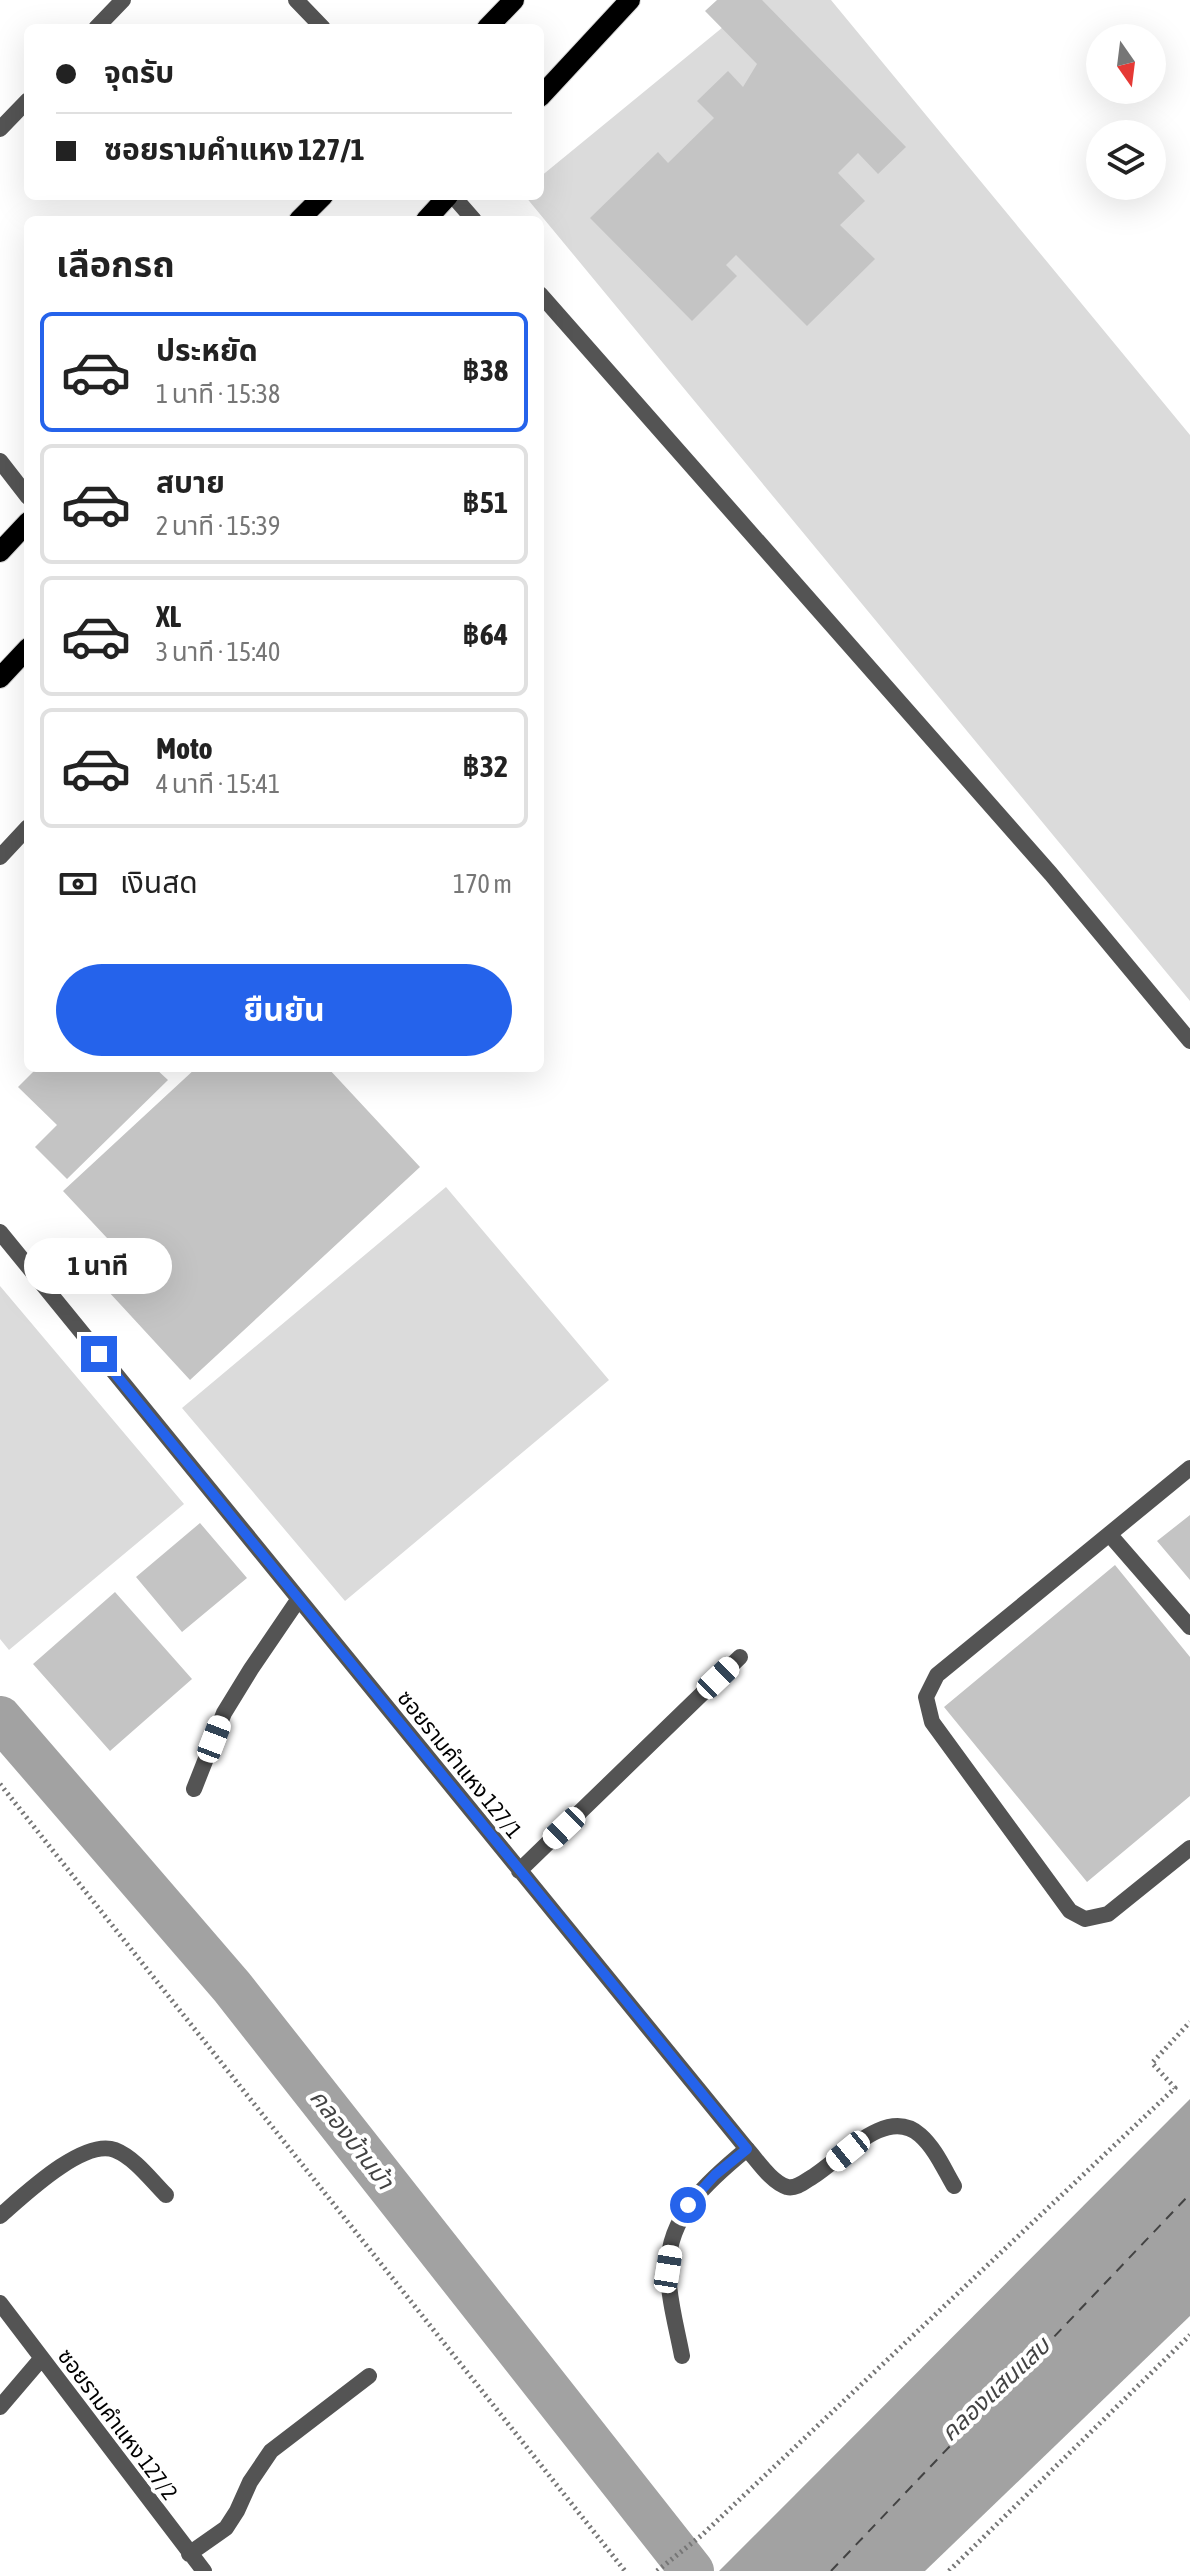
<!DOCTYPE html>
<html lang="th">
<head>
<meta charset="utf-8">
<style>
  :root { --surface:#fff; --page:#f2f2f2; --text:#222; --muted:#767676; --line:#e0e0e0; --accent:#2563eb }
  body { margin:0; font-family:"Asap Condensed","Noto Sans Thai",sans-serif; background:var(--page); color:var(--text); height:100vh; display:flex; flex-direction:column; font-size:30px; white-space:nowrap }
  * { box-sizing:border-box; margin:0 }
  p { font-size:26px; color:var(--muted) }
  .icon { flex:none; width:44px; height:44px; fill:none; stroke:currentColor; stroke-width:2; stroke-linecap:round; stroke-linejoin:round }
  .map { position:relative; flex:1; overflow:hidden }
  .panel { position:absolute; left:24px; top:216px; width:520px; height:856px; display:flex; flex-direction:column; background:var(--surface); border-radius:12px; box-shadow:0 8px 32px #0002 }
  .panel>* { flex:none }
  .banner { position:absolute; left:24px; top:24px; width:520px; height:176px; border-radius:12px; box-shadow:0 8px 32px #0002; display:grid; align-content:center; height:176px; padding:0 32px; background:var(--surface) }
  .needle { width:52px; rotate:166deg }
  .buttons { position:absolute; left:1086px; top:24px; display:grid; gap:16px }
  .buttons a { display:grid; place-items:center; width:80px; height:80px; border-radius:50%; background:var(--surface); box-shadow:0 8px 32px #0002; font-size:40px }
  .end { position:absolute; width:36px; height:36px; margin:-18px; border:10px solid #2563eb; background:#fff; box-shadow:0 0 0 4px #fff }
  .from { border-radius:50% }
  .bubble { position:absolute; height:56px; border-radius:28px; background:var(--surface); box-shadow:0 8px 32px #0002; font-size:26px; font-weight:700; line-height:56px; text-align:center }
  .car { position:absolute; width:24px; height:48px; margin:-24px -12px; border-radius:10px; box-shadow:0 0 6px 2px #0007; background:linear-gradient(#fff 24%,#345 0 40%,#fff 0 76%,#345 0 86%,#fff 0) }
  .banner b { display:flex; align-items:center; gap:28px; height:76px; font-size:30px }
  .banner b+b { border-top:2px solid var(--line) }
  .banner i { width:20px; height:20px; background:var(--text) }
  ul { padding:0; list-style:none }
  li { display:flex; align-items:center; gap:24px; height:120px; margin:0 16px 12px; padding:0 16px; border:4px solid var(--line); border-radius:12px }
  li div { flex:1 }
  li b { display:block; font-size:30px }
  li em { font-style:normal; font-weight:700 }
  li.active { border-color:var(--accent) }
  li>.icon { width:72px; height:72px; stroke-width:1.5 }
  h2 { padding:0 32px; font-size:36px; line-height:96px }
  .pay { display:flex; align-items:center; gap:20px; height:88px; padding:0 32px; font-size:30px }
  .pay p { margin-inline-start:auto }
  .action { display:flex; gap:16px; margin-top:auto; padding:16px 32px }
  .action a { flex:1; height:92px; border-radius:48px; background:var(--accent); color:#fff; font-size:32px; font-weight:700; line-height:92px; text-align:center }
  .map>svg:first-child { display:block }
  .green { fill:#dbdbdb }
  .water { fill:#a2a2a2 }
  .lines { fill:none; stroke-linecap:round; stroke-linejoin:round }
  .canal { stroke:#a2a2a2; stroke-width:44 }
  .ferry { stroke:#434343; stroke-width:2; stroke-dasharray:10 8; stroke-linecap:butt }
  .building { fill:#c4c4c4 }
  .primary-casing { stroke:#dbdbdb; stroke-width:22 }
  .path { stroke:#767676; stroke-width:5; stroke-dasharray:2 4; stroke-linecap:butt }
  .service { stroke:#545454; stroke-width:16 }
  .minor { stroke:#545454; stroke-width:16 }
  .primary { stroke:#000; stroke-width:20 }
  .route { stroke:#2563eb; stroke-width:10 }
  .labels { text-anchor:middle; dominant-baseline:central; stroke-width:8; stroke-linejoin:round; paint-order:stroke }
  .street-label { font-size:22px; fill:#000; stroke:#fff }
  .water-label { font-size:24px; font-style:italic; fill:#434343; stroke:#fff }
</style>
</head>
<body>
<div class="map">
<svg width="1190" height="2571" viewBox="0 0 1190 2571">
  <rect width="100%" height="100%" fill="#fff"/>
  <path class="green" d="M756,0h75l359,435v566l-665,-805h15v-19z
    M446,1187l163,193 -264,221 -163,-193z
    M0,1286l184,218 -175,146 -9,-11z"/>
  <path class="water" d="M1190,2099v217l-265,255h-206z"/>
  <g class="lines">
    <path class="canal" d="M0,1718l232,269 460,584"/>
    <path class="ferry" d="M831,2571l359,-377"/>
  </g>
  <path class="building" d="M717,0h45l144,147 -28,27 -20,-21 -20,20 27,28 -25,24 35,34 -68,67 -71,-71 -10,10 11,11 -45,45 -102,-103 68,-66 10,11 46,-45 -17,-17 31,-30 15,16 14,-23 -52,-53z
    M37,1068h118l13,12 -101,99 -32,-32 22,-22 -39,-38z
    M196,1068h132l92,99 -230,213 -94,-102 26,-24 -59,-63z
    M1190,1515v65l-33,-39z
    M200,1523l47,55 -65,54 -46,-55z
    M1115,1565l75,92v139l-103,86 -143,-175z
    M115,1592l77,87 -82,72 -77,-87z"/>
  <g class="lines">
    <g class="primary-casing">
      <path id="primary" d="M487,28l27,-28
        M540,97l90,-97
        M299,220l24,-24
        M426,220l22,-24
        M0,552l28,-30
        M0,678l28,-30"/>
    </g>
    <path class="path" d="M0,1784l625,787
      M657,2571l45,-36 473,-447 -23,-25 38,-41
      M949,2571l241,-236"/>
    <path class="service" d="M0,857l28,-30
      M1190,1468l-253,207 -11,22 6,25 138,189 15,8 23,-5 82,-66
      M1110,1535l80,92
      M682,2356c-5,-27 -14,-59 -14,-86 -1,-54 41,-90 79,-121"/>
    <path class="minor" d="M296,0l27,28
      M96,28l27,-28
      M0,129l28,-29
      M453,196l21,24
      M540,294l511,580 139,167
      M0,461l28,36
      M0,1232l747,917c10,11 24,33 40,38 8,2 16,-4 22,-8 29,-16 76,-75 111,-44 15,13 24,34 34,51
      M194,1789l30,-76 27,-44 47,-69
      M519,1871l221,-214
      M0,2216c23,-20 83,-78 115,-66 20,8 36,30 51,45
      M0,2303l204,268
      M0,2407l41,-48
      M189,2554l37,-26 11,-17 13,-29 21,-31 98,-75"/>
    <use href="#primary" class="primary"/>
  </g>
  <g class="lines">
    <path class="route" d="M99,1354l648,795 -32,26 -27,30"/>
  </g>
  <g class="labels">
    <g class="street-label">
      <text transform="translate(460 1764) rotate(51)">ซอยรามคำแหง 127/1</text>
      <text transform="translate(118 2424) rotate(53)">ซอยรามคำแหง 127/2</text>
    </g>
    <g class="water-label">
      <text transform="translate(352 2139) rotate(52)">คลองบ้านม้า</text>
      <text transform="translate(995 2389) rotate(-43)">คลองแสนแสบ</text>
    </g>
  </g>
</svg>
<div class="buttons">
<a><svg class="needle" viewBox="-14 -14 28 28"><path d="M0-13l5 13h-10z" fill="#e53935"/><path d="M0 13l5-13h-10z" fill="#767676"/></svg></a>
<a><svg class="icon" aria-label="layers" viewBox="0 0 24 24"><path d="M12 4l9 5-9 5-9-5zM3 14l9 5 9-5"/></svg></a>
</div>
<i class="end from" style="left:688px;top:2205px"></i>
<i class="end" style="left:99px;top:1354px"></i>
<div class="bubble" style="left:24px;top:1238px;width:148px">1 นาที</div>
<i class="car" style="left:718px;top:1678px;rotate:46deg"></i>
<i class="car" style="left:214px;top:1739px;rotate:21deg"></i>
<i class="car" style="left:564px;top:1828px;rotate:226deg"></i>
<i class="car" style="left:848px;top:2151px;rotate:231deg"></i>
<i class="car" style="left:668px;top:2269px;rotate:9deg"></i>
<div class="banner">
<b><i class="from"></i>จุดรับ</b>
<b><i></i>ซอยรามคำแหง 127/1</b>
</div>
<section class="panel">
<h2>เลือกรถ</h2>
<ul>
<li class="active"><svg class="icon" aria-label="car" viewBox="0 0 24 24"><path d="M5 17H2v-5l4-1 3-4h7l3 4 3 1v5h-3M9 17h6M6 11h13"/><circle cx="7" cy="17" r="2"/><circle cx="17" cy="17" r="2"/></svg><div><b>ประหยัด</b><p>1 นาที · 15:38</p></div><em>฿38</em></li>
<li><svg class="icon" aria-label="car" viewBox="0 0 24 24"><path d="M5 17H2v-5l4-1 3-4h7l3 4 3 1v5h-3M9 17h6M6 11h13"/><circle cx="7" cy="17" r="2"/><circle cx="17" cy="17" r="2"/></svg><div><b>สบาย</b><p>2 นาที · 15:39</p></div><em>฿51</em></li>
<li><svg class="icon" aria-label="car" viewBox="0 0 24 24"><path d="M5 17H2v-5l4-1 3-4h7l3 4 3 1v5h-3M9 17h6M6 11h13"/><circle cx="7" cy="17" r="2"/><circle cx="17" cy="17" r="2"/></svg><div><b>XL</b><p>3 นาที · 15:40</p></div><em>฿64</em></li>
<li><svg class="icon" aria-label="car" viewBox="0 0 24 24"><path d="M5 17H2v-5l4-1 3-4h7l3 4 3 1v5h-3M9 17h6M6 11h13"/><circle cx="7" cy="17" r="2"/><circle cx="17" cy="17" r="2"/></svg><div><b>Moto</b><p>4 นาที · 15:41</p></div><em>฿32</em></li>
</ul>
<div class="pay"><svg class="icon" aria-label="cash" viewBox="0 0 24 24"><path d="M3 7h18v10H3z"/><circle cx="12" cy="12" r="2"/></svg>เงินสด<p>170 m</p></div>
<div class="action"><a>ยืนยัน</a></div>
</section>
</div>
</body>
</html>
